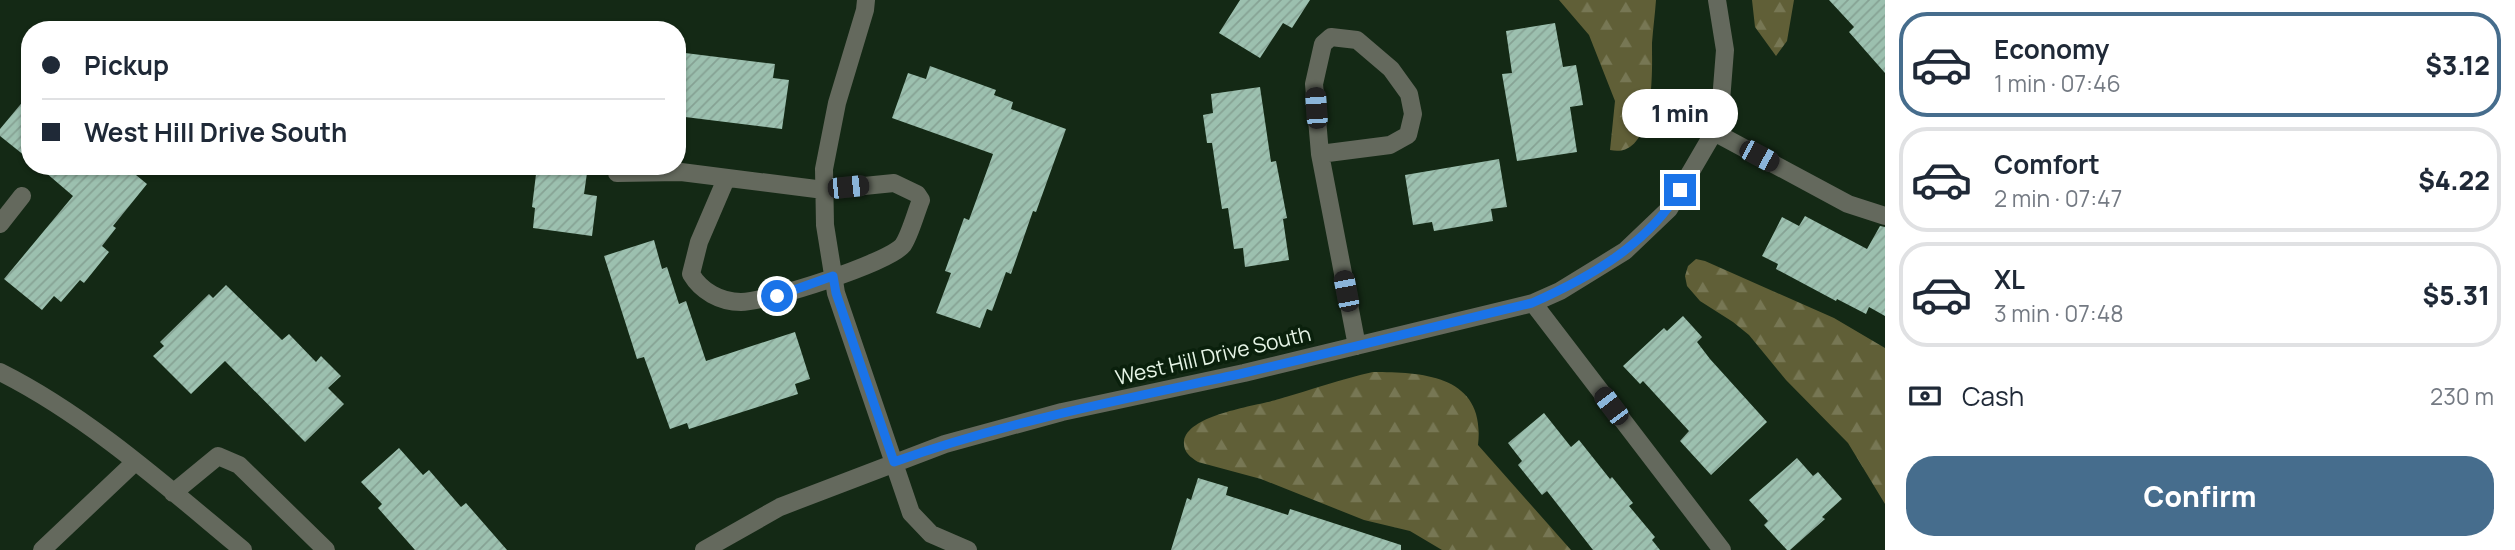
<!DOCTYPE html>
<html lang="en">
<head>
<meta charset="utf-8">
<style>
  :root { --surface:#fff; --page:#f2f2f3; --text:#1f2937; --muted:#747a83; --line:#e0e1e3; --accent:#466d8d }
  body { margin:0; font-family:Manrope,sans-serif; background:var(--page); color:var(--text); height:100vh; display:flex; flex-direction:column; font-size:26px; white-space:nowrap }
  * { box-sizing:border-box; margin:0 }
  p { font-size:23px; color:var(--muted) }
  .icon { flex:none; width:38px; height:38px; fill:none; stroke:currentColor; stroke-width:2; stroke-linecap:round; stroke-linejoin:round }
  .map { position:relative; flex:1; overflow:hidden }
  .sheet { display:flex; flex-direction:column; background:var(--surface); width:630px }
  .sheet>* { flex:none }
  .guide { position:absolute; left:21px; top:21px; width:665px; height:154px; border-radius:28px; box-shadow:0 2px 5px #0004; display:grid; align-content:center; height:154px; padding:0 21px; background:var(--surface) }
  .end { position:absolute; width:32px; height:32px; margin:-16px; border:9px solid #1a73e8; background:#fff; box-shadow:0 0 0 4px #fff }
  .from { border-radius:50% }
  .bubble { position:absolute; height:49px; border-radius:24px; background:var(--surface); box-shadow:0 2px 5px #0004; font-size:23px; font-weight:800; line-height:49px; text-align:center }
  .car { position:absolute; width:21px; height:42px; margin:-21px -10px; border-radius:9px; box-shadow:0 0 5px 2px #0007; background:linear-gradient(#222 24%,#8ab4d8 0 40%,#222 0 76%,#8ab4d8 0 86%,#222 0) }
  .guide b { display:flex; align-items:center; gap:24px; height:66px; font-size:26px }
  .guide b+b { border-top:2px solid var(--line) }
  .guide i { width:18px; height:18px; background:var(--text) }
  ul { padding:12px 0 0; list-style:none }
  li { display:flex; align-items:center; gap:21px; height:105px; margin:0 14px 10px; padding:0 7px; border:4px solid var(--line); border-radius:28px }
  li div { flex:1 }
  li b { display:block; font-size:26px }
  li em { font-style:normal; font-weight:800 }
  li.selected { border-color:var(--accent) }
  li>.icon { width:63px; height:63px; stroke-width:1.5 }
  .pay { display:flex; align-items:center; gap:18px; height:77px; padding:0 21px; font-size:26px }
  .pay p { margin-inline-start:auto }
  .button { display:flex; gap:14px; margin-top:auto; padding:14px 21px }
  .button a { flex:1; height:80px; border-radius:28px; background:var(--accent); color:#fff; font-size:28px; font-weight:800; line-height:80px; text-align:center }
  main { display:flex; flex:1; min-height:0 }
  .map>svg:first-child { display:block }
  .forest { fill:url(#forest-firs) }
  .building { fill:url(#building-hatch) }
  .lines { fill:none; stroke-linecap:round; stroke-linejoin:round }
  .minor { stroke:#64695d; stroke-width:18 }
  .route { stroke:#1a73e8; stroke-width:9 }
  .labels { text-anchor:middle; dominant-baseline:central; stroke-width:7; stroke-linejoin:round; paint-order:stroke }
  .street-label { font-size:21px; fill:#e6f4e6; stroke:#0a200c }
</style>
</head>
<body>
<main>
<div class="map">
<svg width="1885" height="550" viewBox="0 0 1885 550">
  <defs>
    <pattern id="forest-firs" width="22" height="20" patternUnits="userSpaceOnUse" patternTransform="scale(1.75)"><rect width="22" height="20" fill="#605f37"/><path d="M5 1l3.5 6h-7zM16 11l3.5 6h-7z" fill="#777754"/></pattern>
    <pattern id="building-hatch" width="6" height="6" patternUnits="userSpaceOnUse" patternTransform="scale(1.75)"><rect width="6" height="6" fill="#9cc0af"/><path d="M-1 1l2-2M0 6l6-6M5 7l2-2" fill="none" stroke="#86a294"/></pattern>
  </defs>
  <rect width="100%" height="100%" fill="#142915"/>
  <path class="forest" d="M1559,0h97c-1,14 -3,29 -4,43 0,28 4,117 -42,107l5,-49 -26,-66z
    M1752,0h42l-7,41 -11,15 -21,-29z
    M1696,259l9,2 129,57 51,30v156l-37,-61 -62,-63 -37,-45 -16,-13 -33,-21 -13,-15 -2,-10 3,-10z
    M1373,372c52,0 113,4 105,73l93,105h-129l-32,-19 -46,-11 -103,-41 -63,-17c-8,-5 -15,-10 -14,-21 4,-27 73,-35 95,-42 32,-9 62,-20 94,-27z"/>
  <path class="building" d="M1240,0h70l-18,28 -9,-5 -23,35 -41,-25z
    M1829,0h56v73l-36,-41 5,-5z
    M1555,23l8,44 13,-2 4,22 3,18 -13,2 7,45 -60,9 -15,-87 10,-1 -6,-42z
    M677,52l98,12 -2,14 16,2 -7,49 -105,-13z
    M930,66l66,24 -2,5 19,7 -2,7 55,20 -30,83 -3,-1 -22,63 -5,-2 -14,39 -5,-2 -7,19 -44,-15 15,-40 -6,-2 19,-53 5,2 24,-66 -101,-36 16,-45 18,6z
    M1260,87l11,75 5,-1 11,57 -4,1 6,41 -44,7 -2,-19 -9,1 -6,-41 -6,1 -10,-66h-5l-4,-28 10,-2 -2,-19z
    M30,93v67l-30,-24v-7z
    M1499,159l8,48 -16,2 2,12 -59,10 -2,-9 -19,3 -8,-50z
    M38,166h87l22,18 -34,42 3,2 -14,18 7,6 -25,31 -4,-3 -19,22 -7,-6 -12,14 -38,-31 69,-83z
    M537,166h51l-4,28 13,2 -5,40 -59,-8 2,-20 -3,-1z
    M1805,216l62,33 13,-23 5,1v89l-16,-9 -3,7 -29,-15 -1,2 -60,-32 2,-5 -16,-8 20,-39 17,9z
    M654,240l8,29 5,-2 12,37 7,-3 20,60 89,-29 15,47 -15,5 3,10 -109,35 -2,-6 -17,6 -26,-72 -7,2 -33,-103z
    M226,285l56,55 7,-6 27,28 5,-6 20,20 -13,12 16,16 -39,38 -80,-81 -34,33 -38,-38 11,-10 -4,-4 49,-48 4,4z
    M1683,316l19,21 -5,5 13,17 57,63 -56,53 -31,-34 9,-10 -46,-50 -3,3 -17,-18 41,-38 3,3z
    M1544,413l27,34 8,-7 31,39 2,-2 21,26 -4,3 26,31 -3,3 8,10h-67l-46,-59 -5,4 -24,-30 4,-4 -14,-18z
    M399,448l24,27 6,-5 32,37 5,-4 41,47h-92l-37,-42 4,-4 -21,-22z
    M1797,458l16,18 5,-4 24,27 -20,18 3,2 -35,31h-3l-23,-25 4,-4 -19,-21z
    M1198,478l30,9 -2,8 62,20 2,-6 111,36v5h-230l16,-52 4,2z"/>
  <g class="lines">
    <path class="minor" d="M866,0l-1,10 -28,93 -13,66 1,56 11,68 75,220 20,21 37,16
      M1714,132l134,72 37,12
      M1320,154l70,-9 18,-10 5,-21 -4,-20 -18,-25 -34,-29 -26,-3 -8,7 -9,40 6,70 37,192
      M617,173l64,-1 143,18 70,-7 23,11 4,6c-5,12 -11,35 -18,45 -14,18 -137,57 -162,57 -21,0 -40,-11 -50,-28l8,-32 27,-63
      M0,224l22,-28
      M1533,303l189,247
      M0,372c88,44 167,115 243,178
      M173,493l45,-37 21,9 87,85
      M42,550l93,-88
      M704,550l76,-43 165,-63 117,-32 182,-39 289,-70 27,-12 65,-40 44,-42 45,-77 7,-31 4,-51 -8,-50"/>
  </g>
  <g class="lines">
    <path class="route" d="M777,296l56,-20 3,17 58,169c114,-41 232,-63 350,-89 96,-22 192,-47 288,-70 57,-25 116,-59 148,-113"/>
  </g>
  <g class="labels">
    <g class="street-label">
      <text transform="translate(1213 355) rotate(-13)">West Hill Drive South</text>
    </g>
  </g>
</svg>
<i class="end from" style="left:777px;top:296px"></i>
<i class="end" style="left:1680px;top:190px"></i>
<div class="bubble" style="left:1622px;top:89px;width:116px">1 min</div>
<i class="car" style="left:1316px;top:108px;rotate:356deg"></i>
<i class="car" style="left:1759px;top:156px;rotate:118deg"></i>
<i class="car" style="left:848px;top:187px;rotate:84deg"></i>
<i class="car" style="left:1346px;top:291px;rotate:349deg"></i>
<i class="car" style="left:1611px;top:406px;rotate:323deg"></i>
<div class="guide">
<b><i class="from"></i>Pickup</b>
<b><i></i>West Hill Drive South</b>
</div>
</div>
<section class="sheet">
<ul>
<li class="selected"><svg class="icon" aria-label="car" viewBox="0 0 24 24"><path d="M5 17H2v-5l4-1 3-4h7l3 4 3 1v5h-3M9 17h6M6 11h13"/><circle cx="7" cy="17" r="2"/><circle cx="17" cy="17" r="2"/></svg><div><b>Economy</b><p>1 min · 07:46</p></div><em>$3.12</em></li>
<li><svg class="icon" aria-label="car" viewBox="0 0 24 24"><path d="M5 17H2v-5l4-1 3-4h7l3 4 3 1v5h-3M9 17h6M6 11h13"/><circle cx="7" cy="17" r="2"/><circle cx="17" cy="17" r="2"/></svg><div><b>Comfort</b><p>2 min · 07:47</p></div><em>$4.22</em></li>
<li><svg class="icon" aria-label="car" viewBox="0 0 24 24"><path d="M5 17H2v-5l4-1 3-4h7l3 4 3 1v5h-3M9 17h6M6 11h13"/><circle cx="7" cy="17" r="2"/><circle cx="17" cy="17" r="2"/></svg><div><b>XL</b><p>3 min · 07:48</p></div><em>$5.31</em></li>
</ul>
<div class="pay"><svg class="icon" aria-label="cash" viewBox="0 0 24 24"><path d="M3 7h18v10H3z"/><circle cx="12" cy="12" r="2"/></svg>Cash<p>230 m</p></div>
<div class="button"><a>Confirm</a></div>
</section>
</main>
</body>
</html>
